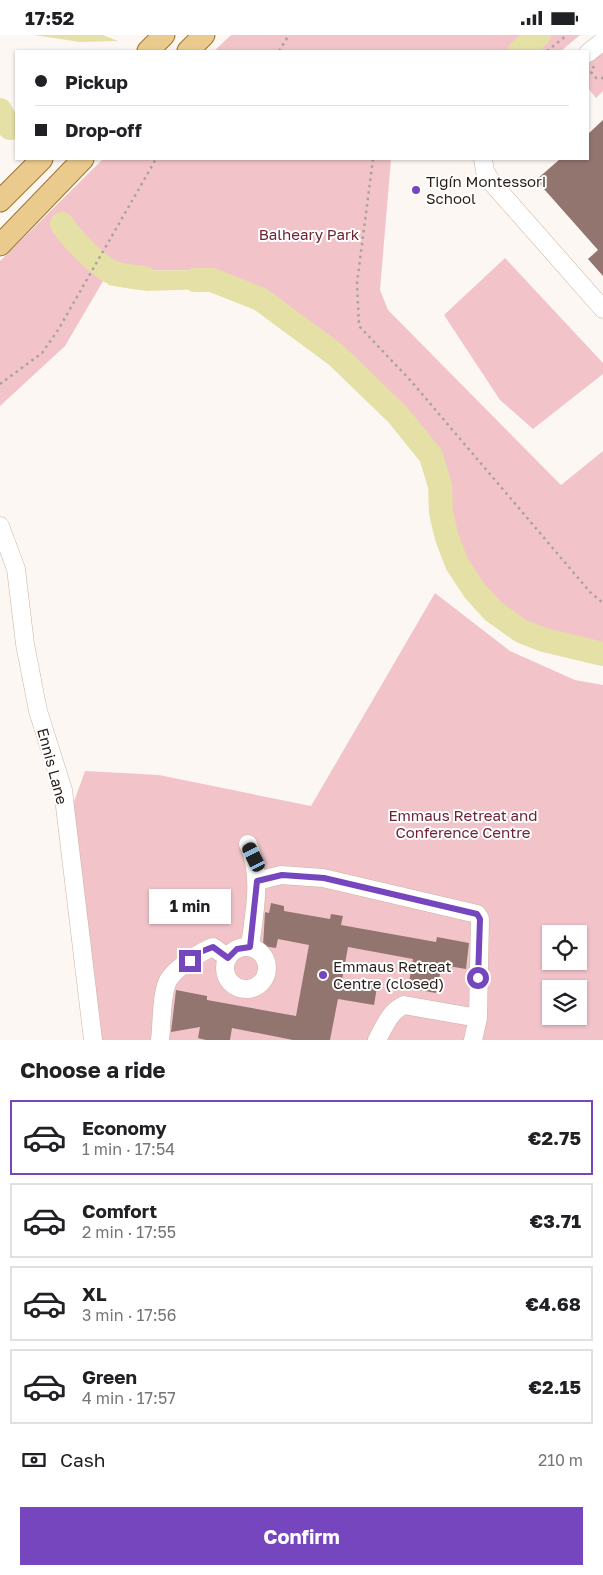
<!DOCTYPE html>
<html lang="en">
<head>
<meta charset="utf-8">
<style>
  :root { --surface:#fff; --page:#f6f6f6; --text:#202124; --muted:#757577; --line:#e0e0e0; --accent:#7546bd }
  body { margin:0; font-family:"Golos Text",sans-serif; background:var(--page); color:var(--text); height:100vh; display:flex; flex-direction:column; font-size:19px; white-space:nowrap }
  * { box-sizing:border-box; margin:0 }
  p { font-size:16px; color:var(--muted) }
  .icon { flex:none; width:28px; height:28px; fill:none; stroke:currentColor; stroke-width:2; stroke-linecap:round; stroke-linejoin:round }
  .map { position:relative; height:1005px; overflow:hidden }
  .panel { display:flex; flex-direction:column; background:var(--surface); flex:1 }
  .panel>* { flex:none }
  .hud { position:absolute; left:15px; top:15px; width:574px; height:110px; border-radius:0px; box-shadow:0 1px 4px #0004; display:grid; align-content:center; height:110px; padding:0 20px; background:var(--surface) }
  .controls { position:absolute; left:542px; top:890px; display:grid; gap:10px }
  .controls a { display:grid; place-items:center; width:45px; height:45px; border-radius:0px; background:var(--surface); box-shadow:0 1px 4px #0004; font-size:25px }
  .end { position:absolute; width:22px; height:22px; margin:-11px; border:6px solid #7546bd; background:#fff; box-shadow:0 0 0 2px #fff }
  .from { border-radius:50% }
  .bubble { position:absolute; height:35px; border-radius:0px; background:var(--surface); box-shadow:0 1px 4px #0004; font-size:16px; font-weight:700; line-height:35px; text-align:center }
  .car { position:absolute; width:15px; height:30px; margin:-15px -8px; border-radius:6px; box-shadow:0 0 4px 1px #0007; background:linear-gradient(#222 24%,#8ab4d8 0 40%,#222 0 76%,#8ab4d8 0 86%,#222 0) }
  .hud b { display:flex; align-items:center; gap:18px; height:48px; font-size:19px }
  .hud b+b { border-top:1px solid var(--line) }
  .hud i { width:12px; height:12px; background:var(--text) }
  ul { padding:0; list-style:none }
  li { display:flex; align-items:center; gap:15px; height:75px; margin:0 10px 8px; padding:0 10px; border:2px solid var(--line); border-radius:0px }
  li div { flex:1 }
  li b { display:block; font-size:19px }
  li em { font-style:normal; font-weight:700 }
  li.active { border-color:var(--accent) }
  li>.icon { width:45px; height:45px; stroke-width:1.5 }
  h2 { padding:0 20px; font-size:22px; line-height:60px }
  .pay { display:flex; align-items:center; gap:12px; height:55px; padding:0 20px; font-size:19px }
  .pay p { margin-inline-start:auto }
  .action { display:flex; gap:10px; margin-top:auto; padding:10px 20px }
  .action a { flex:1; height:58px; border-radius:0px; background:var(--accent); color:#fff; font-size:20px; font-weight:700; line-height:58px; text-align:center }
  .status { display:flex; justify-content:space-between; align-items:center; height:35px; padding:0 25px; background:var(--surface); direction:ltr }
  .status svg { height:14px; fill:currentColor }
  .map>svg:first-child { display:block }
  .green { fill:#f2c4ca; fill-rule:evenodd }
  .water { fill:#e5e0a6 }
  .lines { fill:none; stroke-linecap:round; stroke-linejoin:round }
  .river { stroke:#e5e0a6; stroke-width:24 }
  .building { fill:#93756f }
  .minor-casing { stroke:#cdb3a0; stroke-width:19 }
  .major-casing { stroke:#9d7733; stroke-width:23 }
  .path { stroke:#a9a29d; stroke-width:2.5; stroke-dasharray:2.5 4; stroke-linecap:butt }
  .minor { stroke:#fff; stroke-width:18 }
  .major { stroke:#eaca8d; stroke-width:21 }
  .route { stroke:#7546bd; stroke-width:6 }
  .poi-dot { fill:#7546bd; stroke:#fff; stroke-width:2 }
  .labels { text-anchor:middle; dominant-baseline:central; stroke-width:4; stroke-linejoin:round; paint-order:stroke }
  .poi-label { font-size:15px; fill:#291f18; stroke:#fff; text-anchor:start }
  .park-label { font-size:15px; fill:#6d2335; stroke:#fff }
  .street-label { font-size:15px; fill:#291f18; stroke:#fff }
</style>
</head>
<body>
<div class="status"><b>17:52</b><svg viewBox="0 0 49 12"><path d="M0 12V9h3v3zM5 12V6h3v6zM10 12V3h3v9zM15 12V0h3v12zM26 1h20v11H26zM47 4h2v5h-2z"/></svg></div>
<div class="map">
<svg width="603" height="1005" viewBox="0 0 603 1005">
  <rect width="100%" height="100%" fill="#fdf7f4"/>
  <path class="green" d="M231,0h349l-19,16h-347z
    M603,13v43l-7,7 -8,-10v-33z
    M103,124h288l-11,131 8,20 173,175 42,-34v197l-71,-16 -48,-41 -13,-16 -20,-56 -4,-36 -10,-27 -27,-39 -42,-41 -35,-31 -59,-44 -29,-17 -46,-14 -90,1 -44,75 -65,60v-145z
    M505,223l98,105v11l-70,55 -33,-29 -56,-85z
    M435,558l75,58 65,29 28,5v355h-503l-29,-230 14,-39 74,4 152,31zM551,899h28v27h-28zM551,954h28v27h-28z"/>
  <path class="water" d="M34,0h69l15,6 -38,1z
    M199,235l30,9 -6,13 -16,-3 -60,2 -39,-6 5,-14z"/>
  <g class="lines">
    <path class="river" d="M520,16l19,-16
      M0,75l10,18
      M62,189c7,12 35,40 47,47 10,5 24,6 35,7
      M195,245h17l48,19 76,56 62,60 33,41 9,30 1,27 6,25 10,26 17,26 19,21 28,20 23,9 59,14"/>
  </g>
  <path class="building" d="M603,85v156l-15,-17 10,-9 -62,-70 24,-21h28v-25z
    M271,868l13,3v5l46,8 1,-5 12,2 -2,9 95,17 1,-5 32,6 -3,26 -24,-4 -6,28 -28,-5 5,-29 -65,-12 -6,33 35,7 -3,18 -36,-6 -8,41h-37l-61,-12 -2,12h-24l-8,-2 2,-11 -29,5 5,-42 31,6v4l89,16 13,-71 -31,-6 -2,9 -13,-2 2,-34 4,1z"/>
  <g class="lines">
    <g class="minor-casing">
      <path id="minor" d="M588,18l15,-12
        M483,124l2,12 7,12 111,126
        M0,491l16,43 9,75 13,67 25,79 30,250
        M248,809c15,32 6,69 2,103
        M257,846l24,-6 42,3 154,36 3,5 -2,99 -5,22
        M225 933a21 21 0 1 1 42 0a21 21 0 1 1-42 0Z
        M160,1005c2,-15 1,-49 9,-61 8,-12 31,-27 44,-32l15,11
        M377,1005c7,-13 13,-29 27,-35l74,13"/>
    </g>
    <g class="major-casing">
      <path id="major" d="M148,16l16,-16
        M188,16l16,-16
        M0,166l42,-42
        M0,210l83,-86"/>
    </g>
    <path class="path" d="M279,16l10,-16
      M547,16l20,-16
      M594,31l-3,6 5,6h7
      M373,124l-16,124 2,43 52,55 179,211 13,11
      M0,349l42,-31 16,-23 98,-171"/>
    <use href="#minor" class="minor"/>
    <use href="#major" class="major"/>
  </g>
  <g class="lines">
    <path class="route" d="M190,926l10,-9 13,-5 15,11 9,-9 13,-2 7,-66 25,-6 42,3 153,36 3,5 -2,59"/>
  </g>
  <g class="poi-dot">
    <circle cx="416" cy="155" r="5"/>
    <circle cx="323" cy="940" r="5"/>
  </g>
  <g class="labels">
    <g class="poi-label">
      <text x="426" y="146">Tigín Montessori<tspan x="426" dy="17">School</tspan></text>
      <text x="333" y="931">Emmaus Retreat<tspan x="333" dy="17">Centre (closed)</tspan></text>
    </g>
    <g class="park-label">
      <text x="309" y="199">Balheary Park</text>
      <text x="463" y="780">Emmaus Retreat and<tspan x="463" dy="17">Conference Centre</tspan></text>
    </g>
    <g class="street-label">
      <text transform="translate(53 731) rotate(75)">Ennis Lane</text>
    </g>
  </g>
</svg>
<div class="controls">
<a><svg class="icon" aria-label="locate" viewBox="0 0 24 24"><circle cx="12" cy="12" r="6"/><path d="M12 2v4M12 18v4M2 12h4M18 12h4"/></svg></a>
<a><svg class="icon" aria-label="layers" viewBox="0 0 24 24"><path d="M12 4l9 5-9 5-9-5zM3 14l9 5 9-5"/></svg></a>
</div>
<i class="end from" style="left:478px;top:943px"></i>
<i class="end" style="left:190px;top:926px"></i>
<div class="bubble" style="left:149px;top:854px;width:82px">1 min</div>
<i class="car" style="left:254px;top:822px;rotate:334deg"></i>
<div class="hud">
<b><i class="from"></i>Pickup</b>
<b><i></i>Drop-off</b>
</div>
</div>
<section class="panel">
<h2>Choose a ride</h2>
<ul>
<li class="active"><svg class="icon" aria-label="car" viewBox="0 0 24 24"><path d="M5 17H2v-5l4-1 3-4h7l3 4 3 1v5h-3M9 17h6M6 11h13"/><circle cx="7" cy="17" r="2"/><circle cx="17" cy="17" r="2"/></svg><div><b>Economy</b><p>1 min · 17:54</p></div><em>€2.75</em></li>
<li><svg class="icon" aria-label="car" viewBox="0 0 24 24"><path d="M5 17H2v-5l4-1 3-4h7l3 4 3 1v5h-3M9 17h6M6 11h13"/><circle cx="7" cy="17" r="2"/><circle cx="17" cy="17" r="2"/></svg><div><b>Comfort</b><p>2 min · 17:55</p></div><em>€3.71</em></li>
<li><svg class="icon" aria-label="car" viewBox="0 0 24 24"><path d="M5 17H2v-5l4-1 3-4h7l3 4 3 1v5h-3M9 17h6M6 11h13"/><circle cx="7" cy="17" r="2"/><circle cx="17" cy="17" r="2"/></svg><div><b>XL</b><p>3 min · 17:56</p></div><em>€4.68</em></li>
<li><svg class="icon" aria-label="car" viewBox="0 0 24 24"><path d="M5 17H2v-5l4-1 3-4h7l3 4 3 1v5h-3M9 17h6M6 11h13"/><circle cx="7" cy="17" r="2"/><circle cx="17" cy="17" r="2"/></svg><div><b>Green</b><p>4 min · 17:57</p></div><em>€2.15</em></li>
</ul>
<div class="pay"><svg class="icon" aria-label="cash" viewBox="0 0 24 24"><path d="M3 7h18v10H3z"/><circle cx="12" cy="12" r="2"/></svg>Cash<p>210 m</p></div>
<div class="action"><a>Confirm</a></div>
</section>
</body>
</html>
